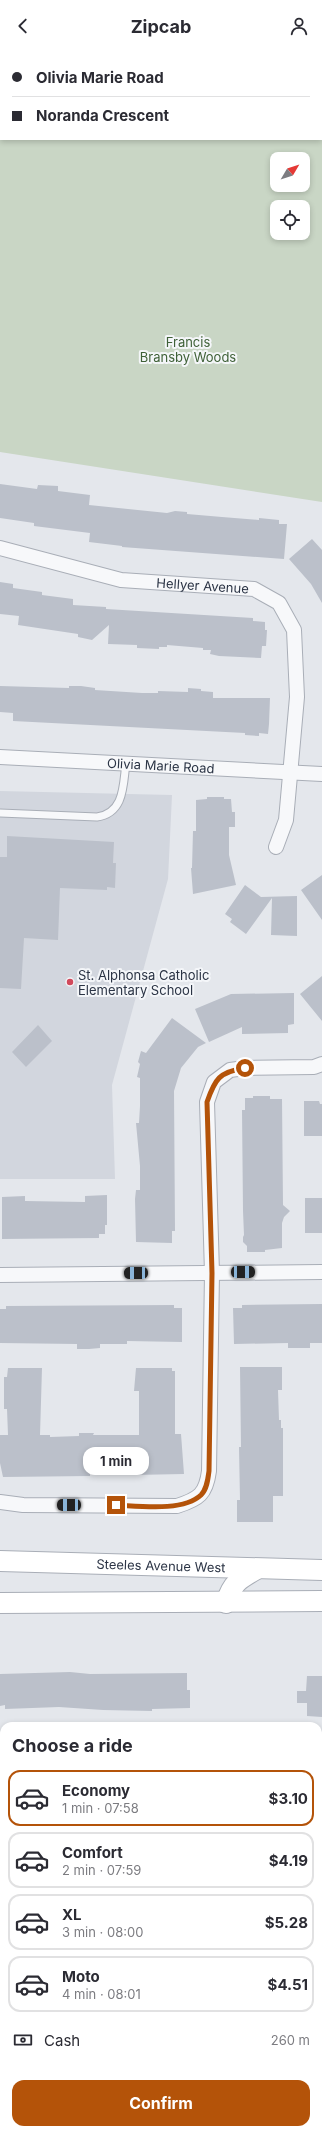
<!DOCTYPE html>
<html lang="en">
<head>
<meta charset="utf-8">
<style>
  :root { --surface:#fff; --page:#f2f2f3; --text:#2b2b33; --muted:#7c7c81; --line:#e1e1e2; --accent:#b45309 }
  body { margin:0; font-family:Inter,sans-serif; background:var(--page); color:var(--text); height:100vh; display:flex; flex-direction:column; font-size:15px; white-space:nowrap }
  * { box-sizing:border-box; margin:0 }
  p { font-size:13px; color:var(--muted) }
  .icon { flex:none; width:22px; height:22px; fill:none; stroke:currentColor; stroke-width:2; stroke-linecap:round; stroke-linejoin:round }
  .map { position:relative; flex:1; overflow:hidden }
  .details { position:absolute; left:0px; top:1670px; width:322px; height:412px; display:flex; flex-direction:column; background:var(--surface); border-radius:12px 12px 0 0; box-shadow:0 2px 6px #0003 }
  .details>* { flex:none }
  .guide { position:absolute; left:0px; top:0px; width:322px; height:88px; box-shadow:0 2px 6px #0003; display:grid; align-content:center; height:88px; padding:0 12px; background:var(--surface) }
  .needle { width:26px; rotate:51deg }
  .buttons { position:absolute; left:270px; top:100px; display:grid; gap:8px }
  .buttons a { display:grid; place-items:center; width:40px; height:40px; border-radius:8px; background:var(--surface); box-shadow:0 2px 6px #0003; font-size:20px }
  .end { position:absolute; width:18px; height:18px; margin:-9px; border:5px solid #b45309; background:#fff; box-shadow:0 0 0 2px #fff }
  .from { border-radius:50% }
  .bubble { position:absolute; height:28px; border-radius:12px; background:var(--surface); box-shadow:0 2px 6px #0003; font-size:13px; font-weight:700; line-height:28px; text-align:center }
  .car { position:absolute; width:12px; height:24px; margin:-12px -6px; border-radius:5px; box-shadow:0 0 3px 1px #0007; background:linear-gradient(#222 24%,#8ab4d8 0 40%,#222 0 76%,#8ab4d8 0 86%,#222 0) }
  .guide b { display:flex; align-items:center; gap:14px; height:38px; font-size:15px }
  .guide b+b { border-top:1px solid var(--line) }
  .guide i { width:10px; height:10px; background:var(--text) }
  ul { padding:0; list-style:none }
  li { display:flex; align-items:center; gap:12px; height:56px; margin:0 8px 6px; padding:0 4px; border:2px solid var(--line); border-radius:12px }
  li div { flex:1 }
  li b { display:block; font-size:15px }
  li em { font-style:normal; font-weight:700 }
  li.selected { border-color:var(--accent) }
  li>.icon { width:36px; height:36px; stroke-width:1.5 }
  h2 { padding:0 12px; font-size:18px; line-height:48px }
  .pay { display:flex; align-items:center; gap:10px; height:44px; padding:0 12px; font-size:15px }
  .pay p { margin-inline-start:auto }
  .button { display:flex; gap:8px; margin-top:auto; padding:8px 12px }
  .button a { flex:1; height:46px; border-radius:12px; background:var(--accent); color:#fff; font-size:16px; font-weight:700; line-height:46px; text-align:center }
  header { display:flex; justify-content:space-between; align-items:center; height:52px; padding:0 12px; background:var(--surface); font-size:18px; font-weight:700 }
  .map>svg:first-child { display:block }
  .built { fill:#d2d6de }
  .green { fill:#c9d6c5; fill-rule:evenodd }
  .building { fill:#bbc0ca }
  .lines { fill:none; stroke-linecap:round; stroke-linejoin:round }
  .lane-casing { stroke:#a9aeb7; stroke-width:9 }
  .street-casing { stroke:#a9aeb7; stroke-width:16 }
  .secondary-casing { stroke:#a9aeb7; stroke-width:22 }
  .lane { stroke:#f7f8fa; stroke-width:7 }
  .street { stroke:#f7f8fa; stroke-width:14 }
  .secondary { stroke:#fff; stroke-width:20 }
  .route { stroke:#b45309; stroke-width:5 }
  .poi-dot { fill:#d1495b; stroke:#f4f6f9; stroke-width:1.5 }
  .labels { text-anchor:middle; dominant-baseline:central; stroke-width:4; stroke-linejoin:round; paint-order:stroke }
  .park-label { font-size:13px; fill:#3f6138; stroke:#f4f6f9 }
  .street-label { font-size:13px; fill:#2b3445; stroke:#f4f6f9 }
  .poi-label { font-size:13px; fill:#2b3445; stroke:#f4f6f9; text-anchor:start }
</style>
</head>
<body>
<header><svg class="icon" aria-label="back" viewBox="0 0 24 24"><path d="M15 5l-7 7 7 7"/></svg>Zipcab<svg class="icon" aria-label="person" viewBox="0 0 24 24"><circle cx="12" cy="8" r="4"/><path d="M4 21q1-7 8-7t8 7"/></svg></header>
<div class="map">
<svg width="322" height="2082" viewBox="0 0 322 2082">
  <rect width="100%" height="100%" fill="#e4e7ec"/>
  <path class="built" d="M0,739l172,4 -4,84 -56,206 3,94h-115z"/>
  <path class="green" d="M0,0h322v450l-322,-50zM1,1h320v86h-320zM277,107h26v26h-26zM277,155h26v26h-26z
    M322,1866v216h-165l1,-4h160v-209z"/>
  <path class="building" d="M0,432l37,5 1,-4 20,1v5l32,4 -1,10 78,8 8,-2 12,1v2l35,3 37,3v-2l20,2v4h8l-3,35 -162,-12v-1l-33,-4 1,-9 -56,-7v-3l-34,-5z
    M312,487l10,11v53l-11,-19 -22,-25z
    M0,530l13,2v4l29,4v3l31,4v6l33,2v2l147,9v3l12,1v8h2l-1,16h-4l-1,12 -42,-2 -9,-2 1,-4h-8v-2l-36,-3v2h-8v2l-22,-1v-3l-29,-1 1,-19 -17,15 -14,-3v-3l-60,-9 1,-9 -19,-2z
    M0,634l69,2v-2h12l14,2v2l47,3h16v-2l30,1v-4l13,1v2l12,1v6h57l-1,26 -1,10 -9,-1v3l-14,-1v-2l-232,-12v-8l-13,-1z
    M207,745h17v2h7l1,13h3v15h-6v28l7,30 -43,9 -2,-26h1l1,-37h3v-31l11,-1z
    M7,784l107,6 -1,21h3l-1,25 -8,-1v3l-47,-2 -2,52 -34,-2 -3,51 -21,-1v-131h7z
    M322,823v45l-21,-30z
    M245,833l16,12 36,-1v40l-26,-1 1,-37 -26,36 -16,-12 2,-3 -7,-5z
    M322,924v45l-22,-27z
    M294,941v31l-6,1v8l-46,1v-7l-33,15 -14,-33 36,-15z
    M172,966l34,25 -8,4 -17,21 -7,23 1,140h-3v12l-36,-1 -1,-43 1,-9h4v-24l-4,-43h3l1,-17v-28l-3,-1 3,-13 -2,-2 3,-11 5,2z
    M38,973l14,16 -26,26 -14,-15z
    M253,1044h17v3h12l1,106 7,6 -6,6 -2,6v25l-17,2v2h-18v-6l-4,-4v-5l1,-2 -1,-24 -1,-101h3v-12h8z
    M304,1049h15l1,3h2v32h-18z
    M107,1143v30h-2v9h-6v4l-97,1v-42l23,-1v5l60,1v-6z
    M305,1146h17v35h-17z
    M322,1252v39h-12v5h-22v-5l-54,1 -1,-36h9v-3z
    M174,1253v3h8v34l-55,-1v3h-27v4l-11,1h-12v-5l-77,-1v-34h6v-3z
    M240,1315h42v23h-4l1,30h2v8h2v68h-10v26h-36v-22h3l-1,-53h2z
    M8,1316h34l-2,67h10v2l29,-1v-3h15l-1,2h46v-44h-5l2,-23h36v3h3v63h6l3,40 -51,1v-5h-31l-3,2v2h-9v2l-87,1 -3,-14v-28h8l-1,-26h-3v-32h3z
    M70,1620l20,2 97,-1v17h3v18l-38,1v2l-49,-1 -44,-3 -54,2v-4l-5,1v-32z
    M307,1624h15v41l-15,-1v-13h-10v-12h9z"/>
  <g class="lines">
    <g class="lane-casing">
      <path id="lane" d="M0,761l97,4c28,-4 26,-33 29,-54"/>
    </g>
    <g class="street-casing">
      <g id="street">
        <path id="s1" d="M0,496l121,32 133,9 25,14 15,27 3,67 -11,123 -10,27"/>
        <path id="s2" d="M0,705l322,17"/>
        <path d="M0,1223l322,-3"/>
        <path d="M0,1450l23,3 154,1c22,-7 29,-12 32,-35l3,-198 -5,-171 7,-20 16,-12 15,-2 69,-1 8,-3"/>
        <path d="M0,1691h4"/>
        <path d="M0,2037l4,1"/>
        <path d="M2,2082l2,-7"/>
      </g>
    </g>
    <g class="secondary-casing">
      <g id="secondary">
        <path id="s3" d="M0,1509l322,9"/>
        <path d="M0,1551l322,-2"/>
        <path d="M226,1551c6,-20 13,-24 31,-34"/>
      </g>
    </g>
    <use href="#lane" class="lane"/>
    <use href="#street" class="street"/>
    <use href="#secondary" class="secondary"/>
  </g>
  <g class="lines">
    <path class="route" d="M116,1453c23,1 67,7 85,-10 6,-6 7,-16 8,-24l3,-198 -5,-171c8,-23 12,-30 38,-34"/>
  </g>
  <circle class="poi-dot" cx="70" cy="930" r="4"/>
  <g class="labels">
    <g class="park-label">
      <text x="188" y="290">Francis<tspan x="188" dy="15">Bransby Woods</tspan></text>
    </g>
    <g class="street-label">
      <text stroke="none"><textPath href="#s1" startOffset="207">Hellyer Avenue</textPath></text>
      <text stroke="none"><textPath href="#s2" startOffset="161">Olivia Marie Road</textPath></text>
      <text stroke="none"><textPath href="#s3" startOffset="161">Steeles Avenue West</textPath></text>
    </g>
    <g class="poi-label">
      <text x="78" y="923">St. Alphonsa Catholic<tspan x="78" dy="15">Elementary School</tspan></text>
    </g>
  </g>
</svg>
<div class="buttons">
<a><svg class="needle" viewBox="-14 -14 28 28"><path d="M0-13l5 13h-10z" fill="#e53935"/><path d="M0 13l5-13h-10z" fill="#7c7c81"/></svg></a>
<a><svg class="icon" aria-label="locate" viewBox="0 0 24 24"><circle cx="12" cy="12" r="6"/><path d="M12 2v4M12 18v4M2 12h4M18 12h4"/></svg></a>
</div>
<i class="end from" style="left:245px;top:1016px"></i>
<i class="end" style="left:116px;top:1453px"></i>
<div class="bubble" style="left:83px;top:1395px;width:66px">1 min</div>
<i class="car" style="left:243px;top:1220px;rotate:90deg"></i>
<i class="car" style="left:136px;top:1221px;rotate:269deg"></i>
<i class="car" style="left:69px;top:1453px;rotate:270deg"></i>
<div class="guide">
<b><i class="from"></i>Olivia Marie Road</b>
<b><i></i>Noranda Crescent</b>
</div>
<section class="details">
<h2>Choose a ride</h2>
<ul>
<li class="selected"><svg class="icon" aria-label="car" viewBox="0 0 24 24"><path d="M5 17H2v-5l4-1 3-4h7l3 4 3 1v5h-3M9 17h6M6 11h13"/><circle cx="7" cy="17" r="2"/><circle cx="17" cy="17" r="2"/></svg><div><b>Economy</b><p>1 min · 07:58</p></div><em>$3.10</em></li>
<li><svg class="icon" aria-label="car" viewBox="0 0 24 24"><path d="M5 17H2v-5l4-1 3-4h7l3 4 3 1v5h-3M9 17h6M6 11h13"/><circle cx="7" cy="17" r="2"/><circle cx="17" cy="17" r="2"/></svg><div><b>Comfort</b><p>2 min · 07:59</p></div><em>$4.19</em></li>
<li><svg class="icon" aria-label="car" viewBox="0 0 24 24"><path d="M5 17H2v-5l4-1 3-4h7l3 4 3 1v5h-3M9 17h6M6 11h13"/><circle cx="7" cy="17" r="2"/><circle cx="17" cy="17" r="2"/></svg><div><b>XL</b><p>3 min · 08:00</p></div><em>$5.28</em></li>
<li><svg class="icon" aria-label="car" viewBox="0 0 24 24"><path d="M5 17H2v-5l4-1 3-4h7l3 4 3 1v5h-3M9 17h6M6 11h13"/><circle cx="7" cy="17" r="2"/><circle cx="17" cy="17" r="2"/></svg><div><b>Moto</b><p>4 min · 08:01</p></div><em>$4.51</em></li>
</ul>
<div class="pay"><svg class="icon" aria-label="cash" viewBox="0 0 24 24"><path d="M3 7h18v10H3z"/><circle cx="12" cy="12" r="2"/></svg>Cash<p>260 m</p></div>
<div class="button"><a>Confirm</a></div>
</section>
</div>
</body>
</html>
